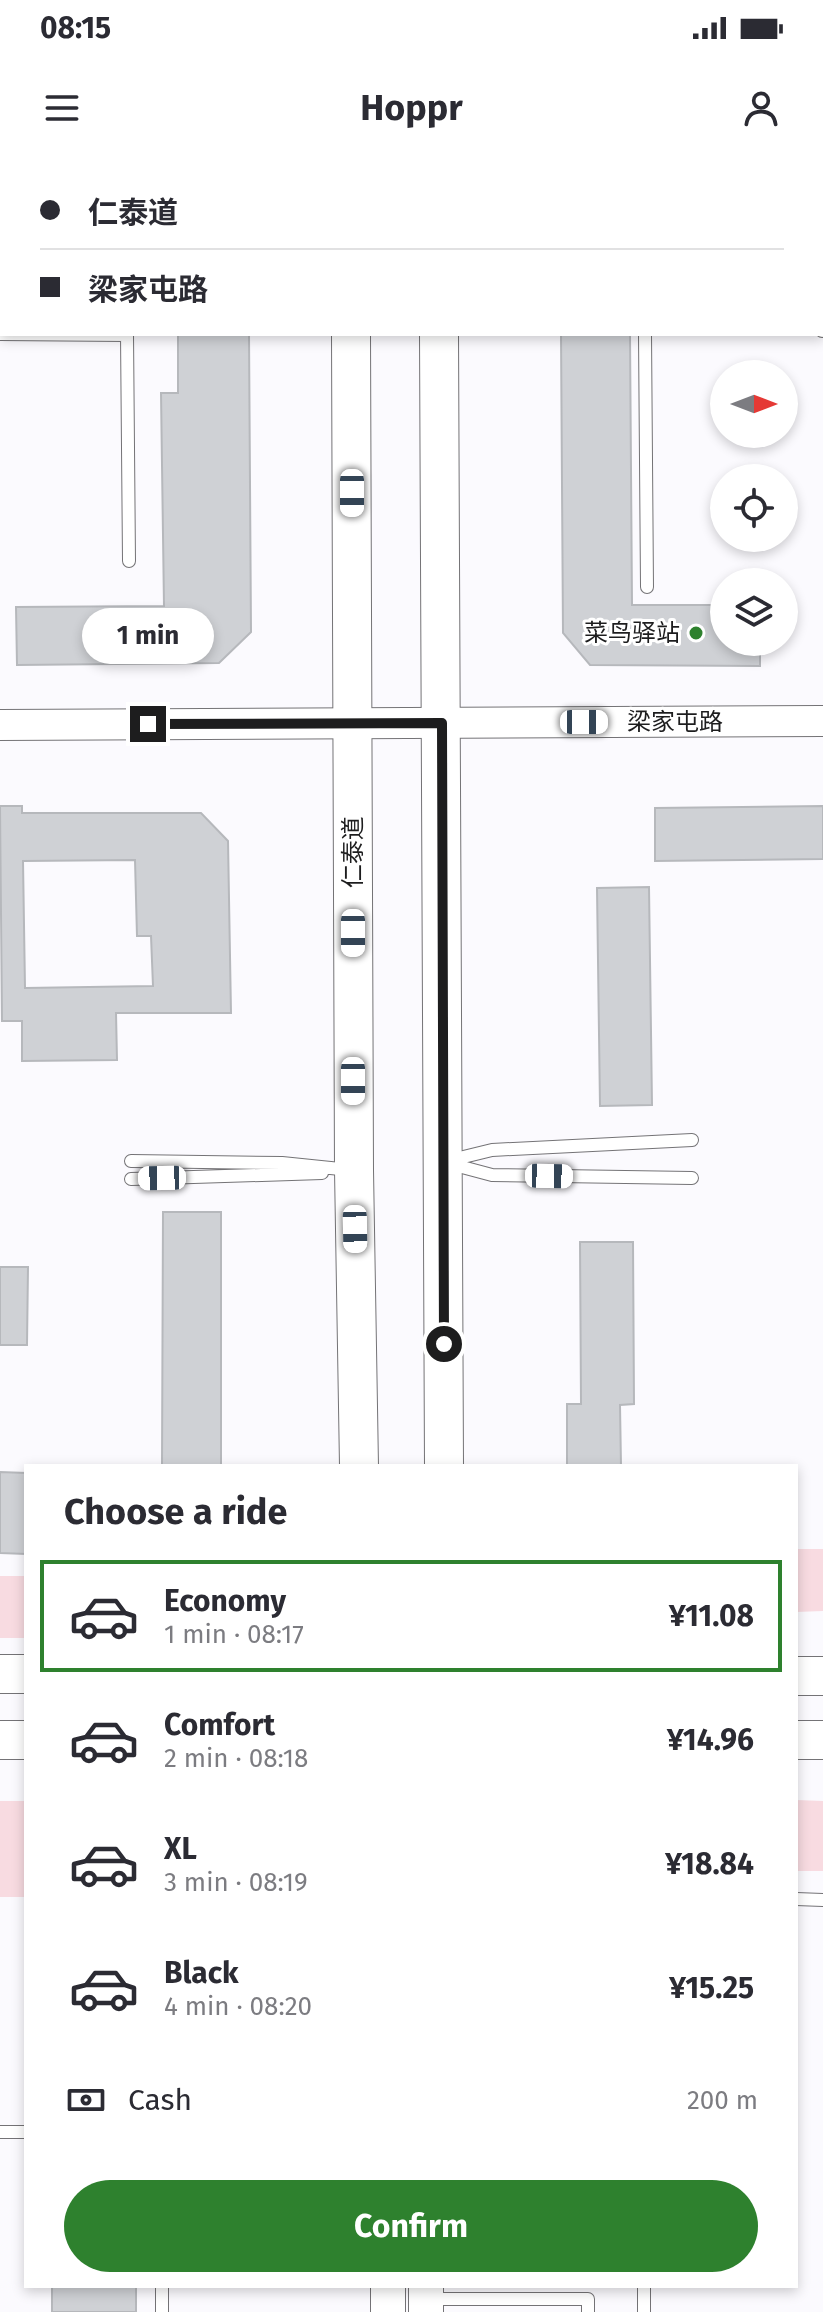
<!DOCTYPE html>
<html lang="en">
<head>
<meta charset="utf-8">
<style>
  :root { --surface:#fff; --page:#f7f7f7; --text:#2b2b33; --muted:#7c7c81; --line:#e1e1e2; --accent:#2e812e }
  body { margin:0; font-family:"Fira Sans","Noto Sans SC",sans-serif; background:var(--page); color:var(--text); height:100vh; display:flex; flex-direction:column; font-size:30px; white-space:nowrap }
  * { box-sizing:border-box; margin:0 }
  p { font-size:26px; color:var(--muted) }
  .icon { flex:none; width:44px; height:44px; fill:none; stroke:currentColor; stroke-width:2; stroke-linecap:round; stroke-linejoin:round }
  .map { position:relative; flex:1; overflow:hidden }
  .panel { position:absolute; left:24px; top:1304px; width:774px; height:824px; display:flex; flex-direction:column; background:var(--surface); border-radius:0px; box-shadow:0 4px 12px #0003 }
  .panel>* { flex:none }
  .hud { position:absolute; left:0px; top:0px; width:824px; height:176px; box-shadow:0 4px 12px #0003; display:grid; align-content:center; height:176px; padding:0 40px; background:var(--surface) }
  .needle { width:52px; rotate:90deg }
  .controls { position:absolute; left:710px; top:200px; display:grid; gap:16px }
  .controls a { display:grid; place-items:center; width:88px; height:88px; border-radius:50%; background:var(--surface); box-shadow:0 4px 12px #0003; font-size:40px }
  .end { position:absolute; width:36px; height:36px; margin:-18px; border:10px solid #1d1d1e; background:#fff; box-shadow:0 0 0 4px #fff }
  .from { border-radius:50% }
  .bubble { position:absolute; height:56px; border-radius:28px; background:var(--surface); box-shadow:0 4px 12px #0003; font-size:26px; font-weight:700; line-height:56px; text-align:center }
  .car { position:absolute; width:24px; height:48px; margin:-24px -12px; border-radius:10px; box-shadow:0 0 6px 2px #0007; background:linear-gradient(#fff 24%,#345 0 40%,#fff 0 76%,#345 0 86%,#fff 0) }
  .hud b { display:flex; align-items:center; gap:28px; height:76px; font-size:30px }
  .hud b+b { border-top:2px solid var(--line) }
  .hud i { width:20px; height:20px; background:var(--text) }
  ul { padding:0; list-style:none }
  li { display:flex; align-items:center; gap:24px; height:112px; margin:0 16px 12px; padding:0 24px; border:4px solid transparent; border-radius:0px }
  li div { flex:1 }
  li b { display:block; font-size:30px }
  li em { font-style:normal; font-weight:700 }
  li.current { border-color:var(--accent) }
  li>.icon { width:72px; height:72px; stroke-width:1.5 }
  h2 { padding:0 40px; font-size:36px; line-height:96px }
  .pay { display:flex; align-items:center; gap:20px; height:88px; padding:0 40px; font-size:30px }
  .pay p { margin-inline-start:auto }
  .cta { display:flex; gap:16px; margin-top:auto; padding:16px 40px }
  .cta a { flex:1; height:92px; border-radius:48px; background:var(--accent); color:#fff; font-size:32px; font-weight:700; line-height:92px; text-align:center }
  .status { display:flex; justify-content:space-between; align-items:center; height:56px; padding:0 40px; background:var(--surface); direction:ltr }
  .status svg { height:22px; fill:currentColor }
  header { display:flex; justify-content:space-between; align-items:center; height:104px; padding:0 40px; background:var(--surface); font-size:36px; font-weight:700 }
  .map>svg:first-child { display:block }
  .green { fill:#f8dbe1 }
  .building { fill:#cfd1d5; stroke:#b6b8bc; stroke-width:2; fill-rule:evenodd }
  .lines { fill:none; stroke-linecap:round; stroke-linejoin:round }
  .service-casing { stroke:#747376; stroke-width:14 }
  .tertiary-casing { stroke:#747376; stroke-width:32 }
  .secondary-casing { stroke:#747376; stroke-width:36 }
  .primary-casing { stroke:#747376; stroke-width:40 }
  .service { stroke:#fff; stroke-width:12 }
  .tertiary { stroke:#fff; stroke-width:30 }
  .secondary { stroke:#fff; stroke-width:34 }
  .primary { stroke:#fff; stroke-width:38 }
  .route { stroke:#1d1d1e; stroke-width:10 }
  .poi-dot { fill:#2e812e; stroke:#fff; stroke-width:3 }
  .labels { text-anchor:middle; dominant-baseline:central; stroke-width:6; stroke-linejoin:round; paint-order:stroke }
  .poi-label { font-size:24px; fill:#1d1d1e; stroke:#fff; text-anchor:end }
  .street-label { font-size:24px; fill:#1d1d1e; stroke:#fff }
</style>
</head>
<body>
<div class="status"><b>08:15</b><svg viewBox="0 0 49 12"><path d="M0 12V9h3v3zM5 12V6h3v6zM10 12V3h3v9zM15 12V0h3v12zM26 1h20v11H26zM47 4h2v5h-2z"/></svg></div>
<header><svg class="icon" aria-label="menu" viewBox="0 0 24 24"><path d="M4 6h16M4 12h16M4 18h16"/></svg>Hoppr<svg class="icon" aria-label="person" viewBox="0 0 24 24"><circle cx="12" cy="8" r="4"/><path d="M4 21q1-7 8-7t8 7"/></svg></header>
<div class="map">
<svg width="823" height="2152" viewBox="0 0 823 2152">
  <rect width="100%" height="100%" fill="#fbfafe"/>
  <path class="green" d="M796,1389h27v62l-27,1z
    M0,1416h26v62h-26z
    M796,1640l27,1v70h-27z
    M26,1641v96h-26v-96z"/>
  <path class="building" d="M178,174h71l2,298 -32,31 -202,2 -1,-58 148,-1 -3,-213h17z
    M561,174h69l2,271h92v37h36v24l-170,-1 -27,-32z
    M0,646h22v7h179l27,28 3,172h-115l1,47 -95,1v-40h-20zM135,700l2,76h14l2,50 -128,2 -2,-127z
    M823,646v53l-168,2v-53z
    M649,727l3,218 -52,1 -3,-218z
    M163,1052h58v254h-59z
    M580,1082h53l1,162 -14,1 1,61h-54v-62h14z
    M0,1107h28l-1,78h-27z
    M0,1312l26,1v81l-26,-1z
    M52,2126h84v26h-84z"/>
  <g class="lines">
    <g class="service-casing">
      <path id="service" d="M126,0v2
        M741,0v2
        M822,171h1
        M0,174l127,1
        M127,174l2,227
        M645,174l2,253
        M131,1001l151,2 68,7
        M447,1001l45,-11 200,-10
        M447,1003l45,12 200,3
        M131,1019l191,-6
        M796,1739l27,1
        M0,1972h26
        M162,2126v26
        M429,2139h159v13
        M644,2152v-26"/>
    </g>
    <g class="tertiary-casing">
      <path id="tertiary" d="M0,565l823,-4"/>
    </g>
    <g class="secondary-casing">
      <path id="secondary" d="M388,2126v26
        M426,2126v26"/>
    </g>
    <g class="primary-casing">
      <path id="primary" d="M351,0v2
        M438,0v2
        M351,174l3,836 5,296
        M439,174l5,1132
        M0,1514h26
        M796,1516h27
        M0,1580h26
        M796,1580h27"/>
    </g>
    <use href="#service" class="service"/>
    <use href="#tertiary" class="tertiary"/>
    <use href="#secondary" class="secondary"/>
    <use href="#primary" class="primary"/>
  </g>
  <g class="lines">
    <path class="route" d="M148,564l294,-1 2,621"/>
  </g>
  <circle class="poi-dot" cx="696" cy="473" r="8"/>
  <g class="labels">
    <g class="poi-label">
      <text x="680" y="473">菜鸟驿站</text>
    </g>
    <g class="street-label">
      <text x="675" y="562">梁家屯路</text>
      <text transform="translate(353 692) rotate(-90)">仁泰道</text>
    </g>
  </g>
</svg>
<div class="controls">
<a><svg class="needle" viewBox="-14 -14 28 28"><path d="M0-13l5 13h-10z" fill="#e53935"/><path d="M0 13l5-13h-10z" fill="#7c7c81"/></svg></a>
<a><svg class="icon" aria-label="locate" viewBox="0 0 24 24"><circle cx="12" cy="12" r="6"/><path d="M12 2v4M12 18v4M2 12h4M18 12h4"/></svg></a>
<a><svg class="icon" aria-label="layers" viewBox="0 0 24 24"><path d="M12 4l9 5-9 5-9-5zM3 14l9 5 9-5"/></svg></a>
</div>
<i class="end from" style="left:444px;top:1184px"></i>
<i class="end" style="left:148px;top:564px"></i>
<div class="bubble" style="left:82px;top:448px;width:132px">1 min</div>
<i class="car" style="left:352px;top:333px;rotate:180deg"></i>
<i class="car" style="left:584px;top:562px;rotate:90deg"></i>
<i class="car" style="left:353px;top:773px;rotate:180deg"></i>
<i class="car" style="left:353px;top:921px;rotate:180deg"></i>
<i class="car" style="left:549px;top:1016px;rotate:91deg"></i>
<i class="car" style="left:162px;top:1018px;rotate:269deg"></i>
<i class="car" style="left:355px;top:1069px;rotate:179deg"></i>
<div class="hud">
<b><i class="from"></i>仁泰道</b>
<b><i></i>梁家屯路</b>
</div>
<section class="panel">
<h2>Choose a ride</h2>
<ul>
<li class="current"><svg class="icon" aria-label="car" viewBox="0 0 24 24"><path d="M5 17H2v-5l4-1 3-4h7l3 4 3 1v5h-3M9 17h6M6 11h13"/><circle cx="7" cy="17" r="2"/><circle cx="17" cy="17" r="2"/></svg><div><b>Economy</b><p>1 min · 08:17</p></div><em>¥11.08</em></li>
<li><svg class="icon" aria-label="car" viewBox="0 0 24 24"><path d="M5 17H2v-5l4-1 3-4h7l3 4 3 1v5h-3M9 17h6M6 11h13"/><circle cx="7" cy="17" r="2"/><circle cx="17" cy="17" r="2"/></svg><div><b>Comfort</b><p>2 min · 08:18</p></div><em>¥14.96</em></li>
<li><svg class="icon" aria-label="car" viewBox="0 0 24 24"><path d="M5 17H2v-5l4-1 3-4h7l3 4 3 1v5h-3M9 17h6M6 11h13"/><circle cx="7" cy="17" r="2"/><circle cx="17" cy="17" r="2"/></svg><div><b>XL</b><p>3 min · 08:19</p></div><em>¥18.84</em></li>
<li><svg class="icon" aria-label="car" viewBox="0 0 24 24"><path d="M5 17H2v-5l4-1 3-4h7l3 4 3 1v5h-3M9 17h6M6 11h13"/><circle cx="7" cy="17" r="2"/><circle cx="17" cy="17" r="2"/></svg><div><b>Black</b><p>4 min · 08:20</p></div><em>¥15.25</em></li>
</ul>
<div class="pay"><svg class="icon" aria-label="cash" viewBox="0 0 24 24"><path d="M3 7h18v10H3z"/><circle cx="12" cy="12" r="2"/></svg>Cash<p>200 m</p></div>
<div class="cta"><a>Confirm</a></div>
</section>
</div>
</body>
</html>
